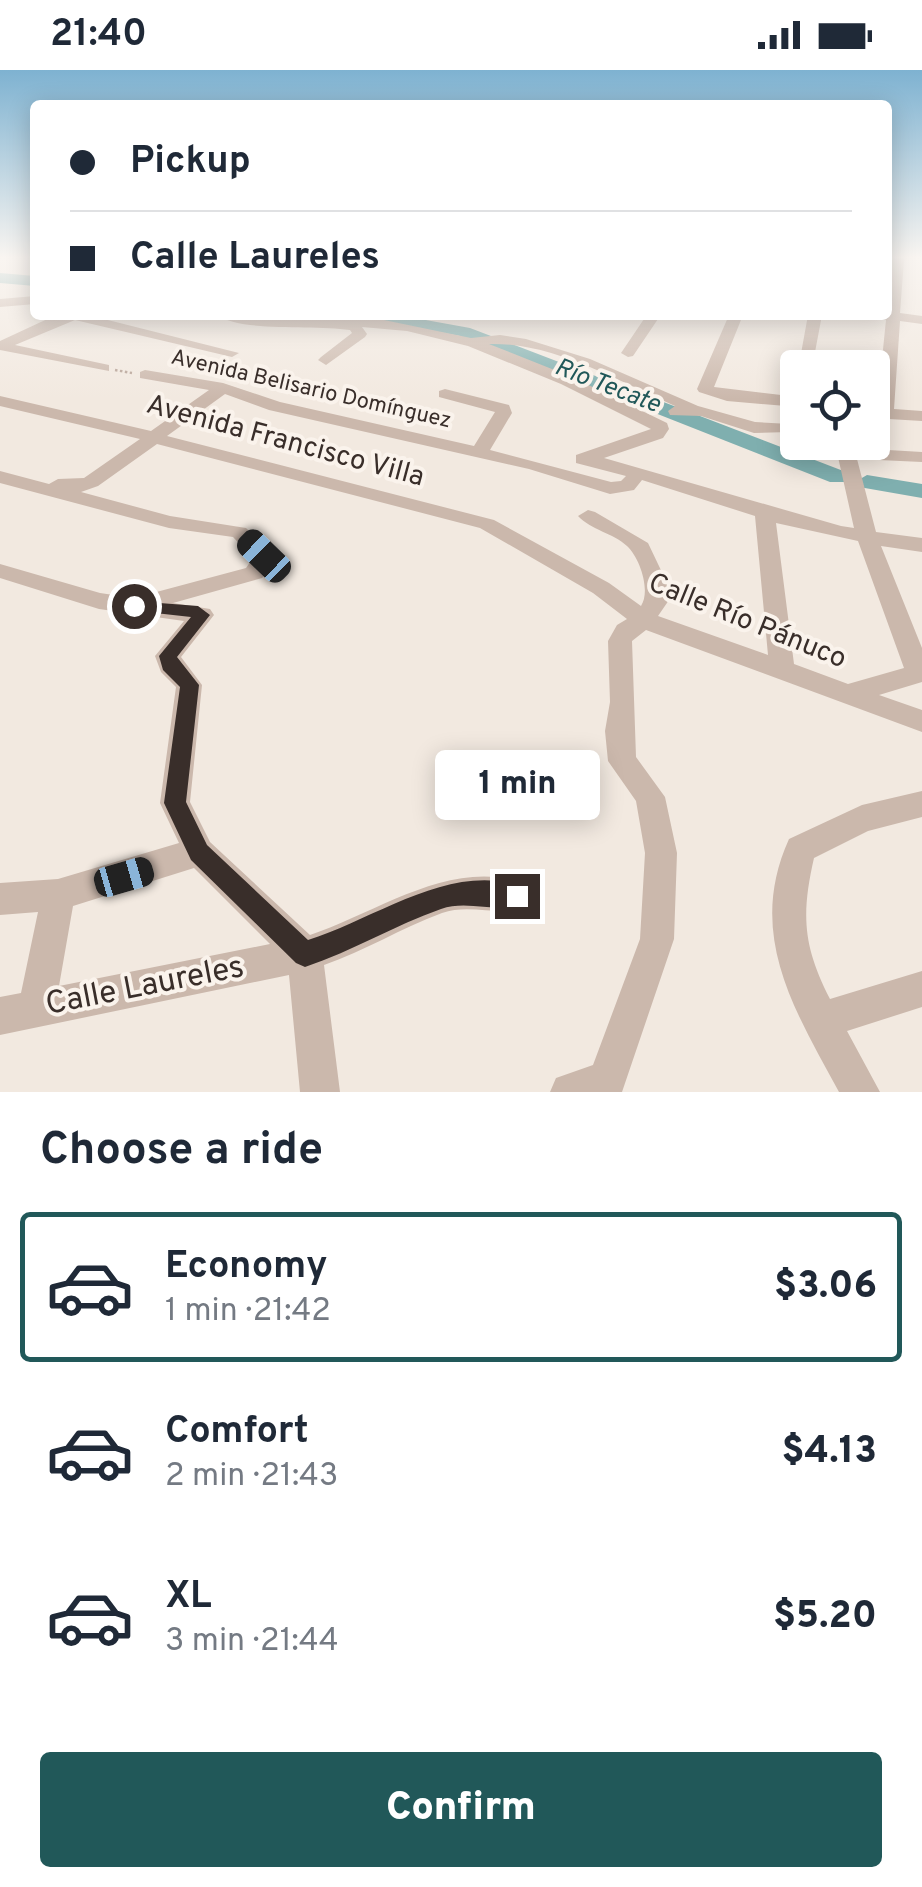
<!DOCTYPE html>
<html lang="en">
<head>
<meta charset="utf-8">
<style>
  :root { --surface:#fff; --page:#f6f6f7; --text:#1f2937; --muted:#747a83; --line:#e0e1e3; --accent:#215859 }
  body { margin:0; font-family:Overpass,sans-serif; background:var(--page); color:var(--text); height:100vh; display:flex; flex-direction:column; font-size:38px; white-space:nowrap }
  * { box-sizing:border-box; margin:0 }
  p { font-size:32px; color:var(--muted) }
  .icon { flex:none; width:55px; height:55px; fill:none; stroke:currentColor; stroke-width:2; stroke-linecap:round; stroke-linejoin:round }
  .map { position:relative; height:1022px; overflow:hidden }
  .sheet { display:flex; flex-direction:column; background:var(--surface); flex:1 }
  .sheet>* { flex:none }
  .guide { position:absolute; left:30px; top:30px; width:862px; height:220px; border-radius:10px; box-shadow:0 5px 25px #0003; display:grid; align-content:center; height:220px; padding:0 40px; background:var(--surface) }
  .buttons { position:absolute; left:780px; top:280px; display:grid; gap:20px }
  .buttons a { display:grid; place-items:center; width:110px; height:110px; border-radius:10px; background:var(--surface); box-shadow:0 5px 25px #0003; font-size:50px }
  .end { position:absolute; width:45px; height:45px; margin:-22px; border:12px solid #392e2a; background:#fff; box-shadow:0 0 0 5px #fff }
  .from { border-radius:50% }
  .bubble { position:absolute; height:70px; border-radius:10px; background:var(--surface); box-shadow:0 5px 25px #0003; font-size:32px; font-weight:800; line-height:70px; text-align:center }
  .car { position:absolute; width:30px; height:60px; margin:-30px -15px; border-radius:12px; box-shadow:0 0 8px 2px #0007; background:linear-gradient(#222 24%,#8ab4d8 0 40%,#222 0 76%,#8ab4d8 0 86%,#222 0) }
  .guide b { display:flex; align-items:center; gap:35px; height:95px; font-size:38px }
  .guide b+b { border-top:2px solid var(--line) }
  .guide i { width:25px; height:25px; background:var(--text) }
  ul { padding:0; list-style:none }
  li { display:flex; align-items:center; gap:30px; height:150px; margin:0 20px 15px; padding:0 20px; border:5px solid transparent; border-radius:10px }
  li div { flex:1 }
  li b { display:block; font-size:38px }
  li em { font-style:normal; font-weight:800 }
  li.selected { border-color:var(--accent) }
  li>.icon { width:90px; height:90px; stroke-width:1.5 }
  h2 { padding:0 40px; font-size:45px; line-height:120px }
  .action { display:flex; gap:20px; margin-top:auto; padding:20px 40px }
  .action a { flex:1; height:115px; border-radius:10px; background:var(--accent); color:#fff; font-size:40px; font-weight:800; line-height:115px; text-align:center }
  .status { display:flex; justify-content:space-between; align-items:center; height:70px; padding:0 50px; background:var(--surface); direction:ltr }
  .status svg { height:28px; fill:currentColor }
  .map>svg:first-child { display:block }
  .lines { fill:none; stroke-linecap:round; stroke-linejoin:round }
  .river { fill:#7fafaf; fill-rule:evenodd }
  .path { stroke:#b6a296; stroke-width:2.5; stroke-dasharray:2.5 2.5; stroke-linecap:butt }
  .minor { fill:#cbb8ac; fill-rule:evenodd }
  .route { fill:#392e2a }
  .labels { text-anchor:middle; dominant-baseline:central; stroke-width:8; stroke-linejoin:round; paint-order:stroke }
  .far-street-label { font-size:22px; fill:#392e2a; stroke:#faf3ec }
  .far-water-label { font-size:25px; font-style:italic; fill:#215859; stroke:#faf3ec }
  .street-label { font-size:28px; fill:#392e2a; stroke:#faf3ec }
  .near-street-label { font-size:32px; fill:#392e2a; stroke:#faf3ec }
</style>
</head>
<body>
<div class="status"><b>21:40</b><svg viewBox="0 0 49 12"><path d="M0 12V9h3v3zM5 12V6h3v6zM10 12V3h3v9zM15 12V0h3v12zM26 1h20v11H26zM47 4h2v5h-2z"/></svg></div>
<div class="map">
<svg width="922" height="1022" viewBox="0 0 922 1022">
  <rect width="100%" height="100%" fill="#f2e9e0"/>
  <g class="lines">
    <path class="river" d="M0,203l35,3v10l-35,-3z
      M363,245h35l72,13 376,144 4,5 -4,5h-16l-370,-146 -89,-16z
      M867,405l55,9v14l-63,-11 -4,-5z"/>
    <path class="path" d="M115,300l17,3"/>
    <path class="minor" d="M898,186l6,4 -4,53 22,3v8l-22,-3 -6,88 28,2v10l-50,-3v-10h5l9,-88 -11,-5h13l4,-55z
      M35,226v8l-35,3v-8z
      M56,245h32l151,38 -7,4 -157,-37 -60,25 94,20v6l-109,-21v-9z
      M216,245l168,5 87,18 29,-3 26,4 64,20 108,47 57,16 35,2v8l-36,1 -53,-17 -31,-1 -2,-4 7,-5c-57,-25 -122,-64 -186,-62l83,33 95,46 2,6 -6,9 -59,20 237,68 13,2 -16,-71 -35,-15h50l1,6 68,4v10l-65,-3 19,73 46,6v14l-41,-6 41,102v34l-43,13 43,15v22l-276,-102 -14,11 4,116 29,40 12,56 -3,86 -52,153h-72l6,-14 37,-13 47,-126 5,-86 -9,-52 -28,-40 -3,-30 5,-29 -2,-61 9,-16 10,-6 -34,-26 -113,-65 -323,-84 -59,42 -17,6 89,24 76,12 29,28v9l-13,13 -89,25 37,6 4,6 -33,42 21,28 -12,117 20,40 100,93c69,-23 144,-80 219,-50l5,11 -5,11c-27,11 -58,-4 -87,6 -41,15 -77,38 -118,52l16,127h-40l-11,-117 -289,60v-38l21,-4 17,-81 -38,3v-32l58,-4 121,-36 -19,-40 16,-116 -15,-15 -6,-16 29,-35 -85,-12 -99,-31v-14l100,29 34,5 112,-30 7,-10 -20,-21 -64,-9 -169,-45v-12l49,13 9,-5 26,-1 56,-39 -140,-33v-10l151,35 58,-41 -69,-12v-6l5,-2 78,13 57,19 194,44 21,-34 -56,-15v-6l6,-2 64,16 3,8 -22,37 121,32 10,-1 5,-5 -50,-13v-8l75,-26 -90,-45 -93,-38 -61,-15 -45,-4 5,7 -2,3 -39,28 -8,-5 3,-3 31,-24 -2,-3c-36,-6 -105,3 -134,-15zM225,324l44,16 260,59 81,25 24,-4 8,-10 113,36 13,139 -110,-39 11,-16 -1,-15 -20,-42 -53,-31 -7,-2 -10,6c13,14 35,17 49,30 13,12 24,45 14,60l-32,-23 -115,-63 -327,-84zM776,453l82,18 46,127 -56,16 -54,-20zM194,798l76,76 -211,42 14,-80z
      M578,245h92l-12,4 -25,37 -5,1 -7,-4 23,-34h-59z
      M729,245h14l-29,72 84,10v10l-71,-6 -28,-9 -2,-3z
      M808,245h14l-10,53 -14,2z
      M922,721v26l-54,14 -54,27c-13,57 -11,88 16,141l92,-28v36l-75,24 33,61h-41c-45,-83 -93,-158 -50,-253l73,-34z"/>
  </g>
  <linearGradient id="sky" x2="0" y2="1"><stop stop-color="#7eb2d1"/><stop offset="0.57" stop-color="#f9f5f1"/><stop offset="1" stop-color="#f9f5f1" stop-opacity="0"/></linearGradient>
  <rect width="922" height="329" fill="url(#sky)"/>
  <path class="route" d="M134,531l64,5 12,9 -33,42 22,28 -13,117 21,43 101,95c68,-21 145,-81 218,-52l3,8 -3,8c-26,11 -57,-5 -85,5 -46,16 -88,42 -136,58l-9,-4 -105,-103 -27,-57 16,-116 -17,-17 -4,-14 32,-39 -63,-7 -3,-4z"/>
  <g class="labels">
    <g class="far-street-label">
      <text transform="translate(311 320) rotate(13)">Avenida Belisario Domínguez</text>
    </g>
    <g class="far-water-label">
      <text transform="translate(607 317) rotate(21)">Río Tecate</text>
    </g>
    <g class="street-label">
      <text transform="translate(285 372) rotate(15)">Avenida Francisco Villa</text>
      <text transform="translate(747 552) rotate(22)">Calle Río Pánuco</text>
    </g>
    <g class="near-street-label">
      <text transform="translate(145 917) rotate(-11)">Calle Laureles</text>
    </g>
  </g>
</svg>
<div class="buttons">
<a><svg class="icon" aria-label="locate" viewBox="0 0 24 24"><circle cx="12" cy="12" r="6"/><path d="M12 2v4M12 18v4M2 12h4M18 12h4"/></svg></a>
</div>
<i class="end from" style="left:134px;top:536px"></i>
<i class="end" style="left:517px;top:826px"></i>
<div class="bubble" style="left:435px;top:680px;width:165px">1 min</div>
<i class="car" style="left:264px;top:486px;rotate:314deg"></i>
<i class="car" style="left:124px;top:807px;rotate:74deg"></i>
<div class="guide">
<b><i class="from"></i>Pickup</b>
<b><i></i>Calle Laureles</b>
</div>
</div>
<section class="sheet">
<h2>Choose a ride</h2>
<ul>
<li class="selected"><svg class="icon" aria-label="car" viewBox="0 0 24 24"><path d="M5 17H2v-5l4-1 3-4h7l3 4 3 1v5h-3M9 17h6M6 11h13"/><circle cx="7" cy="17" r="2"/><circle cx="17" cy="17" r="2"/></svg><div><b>Economy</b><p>1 min · 21:42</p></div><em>$3.06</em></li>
<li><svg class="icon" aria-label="car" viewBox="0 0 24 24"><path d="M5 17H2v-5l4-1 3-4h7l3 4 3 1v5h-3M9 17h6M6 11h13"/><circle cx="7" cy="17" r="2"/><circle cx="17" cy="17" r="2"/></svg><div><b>Comfort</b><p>2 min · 21:43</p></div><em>$4.13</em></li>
<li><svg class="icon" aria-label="car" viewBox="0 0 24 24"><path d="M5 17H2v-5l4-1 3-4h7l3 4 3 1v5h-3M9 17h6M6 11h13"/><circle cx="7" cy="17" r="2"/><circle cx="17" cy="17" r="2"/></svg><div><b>XL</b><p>3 min · 21:44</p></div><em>$5.20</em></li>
</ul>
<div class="action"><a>Confirm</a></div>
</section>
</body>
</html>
